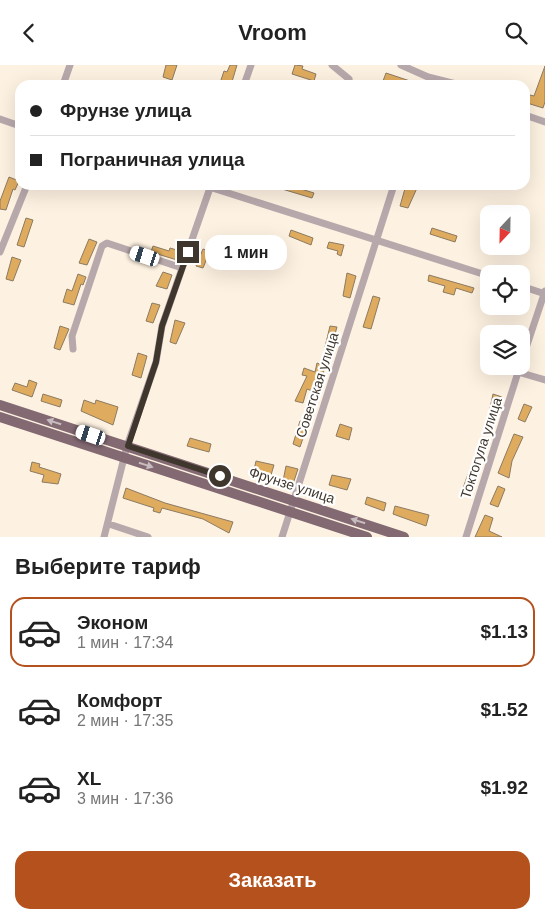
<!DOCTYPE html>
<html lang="ru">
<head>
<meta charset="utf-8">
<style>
  :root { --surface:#fff; --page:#f2f2f2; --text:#222; --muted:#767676; --line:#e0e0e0; --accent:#b4511c }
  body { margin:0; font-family:Arial,sans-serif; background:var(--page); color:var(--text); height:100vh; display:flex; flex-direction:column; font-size:19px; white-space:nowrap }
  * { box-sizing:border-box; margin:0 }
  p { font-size:16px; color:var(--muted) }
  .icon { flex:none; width:28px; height:28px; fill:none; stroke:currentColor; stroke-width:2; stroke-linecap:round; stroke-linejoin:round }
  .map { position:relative; height:472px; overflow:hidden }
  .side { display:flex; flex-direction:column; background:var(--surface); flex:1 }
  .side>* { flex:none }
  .top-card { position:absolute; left:15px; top:15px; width:515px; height:110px; border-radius:15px; box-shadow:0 5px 20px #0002; display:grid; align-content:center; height:110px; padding:0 15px; background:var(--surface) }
  .needle { width:32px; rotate:202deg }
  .tools { position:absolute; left:480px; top:140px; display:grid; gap:10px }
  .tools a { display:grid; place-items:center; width:50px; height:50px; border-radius:10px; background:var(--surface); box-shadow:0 5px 20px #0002; font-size:25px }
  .end { position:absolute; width:22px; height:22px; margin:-11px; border:6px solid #3f372d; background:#fff; box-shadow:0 0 0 2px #fff }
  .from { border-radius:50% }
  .bubble { position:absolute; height:35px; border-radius:15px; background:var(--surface); box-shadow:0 5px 20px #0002; font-size:16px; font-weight:600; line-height:35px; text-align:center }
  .car { position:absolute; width:15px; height:30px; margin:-15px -8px; border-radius:6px; box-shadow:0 0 4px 1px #0007; background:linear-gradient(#fff 24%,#345 0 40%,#fff 0 76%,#345 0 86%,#fff 0) }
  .top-card b { display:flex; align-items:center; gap:18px; height:48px; font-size:19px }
  .top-card b+b { border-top:1px solid var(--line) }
  .top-card i { width:12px; height:12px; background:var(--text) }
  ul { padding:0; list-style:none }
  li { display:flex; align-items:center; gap:15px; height:70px; margin:0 10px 8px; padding:0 5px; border:2px solid transparent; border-radius:15px }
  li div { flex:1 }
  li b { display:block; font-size:19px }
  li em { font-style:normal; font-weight:600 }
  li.on { border-color:var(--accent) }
  li>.icon { width:45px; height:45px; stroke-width:1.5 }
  h2 { padding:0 15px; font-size:22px; line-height:60px }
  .cta { display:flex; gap:10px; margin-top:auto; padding:10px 15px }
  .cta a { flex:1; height:58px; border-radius:15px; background:var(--accent); color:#fff; font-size:20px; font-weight:600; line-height:58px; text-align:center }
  header { display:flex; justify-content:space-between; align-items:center; height:65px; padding:0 15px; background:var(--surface); font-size:22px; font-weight:600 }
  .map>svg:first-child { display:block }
  .building { fill:#dfab5e; stroke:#8c7b62 }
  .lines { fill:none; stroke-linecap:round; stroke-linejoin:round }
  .minor { stroke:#b7a8ac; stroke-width:7 }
  .primary { stroke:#836972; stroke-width:10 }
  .oneway { fill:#c7bcc0 }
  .route { stroke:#3f372d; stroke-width:6 }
  .labels { text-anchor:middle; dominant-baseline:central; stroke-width:4.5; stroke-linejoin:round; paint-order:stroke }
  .street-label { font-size:14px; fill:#3f372d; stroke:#fff }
</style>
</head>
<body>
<header><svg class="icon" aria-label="back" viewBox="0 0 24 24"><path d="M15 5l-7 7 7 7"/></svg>Vroom<svg class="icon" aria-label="search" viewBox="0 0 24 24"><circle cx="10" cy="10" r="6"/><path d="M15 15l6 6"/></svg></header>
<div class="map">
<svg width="545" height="472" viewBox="0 0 545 472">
  <rect width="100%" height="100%" fill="#fdf1e1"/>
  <path class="building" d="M166,0h11l-5,15 -9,-3z
    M230,0h7l-6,20h-7l-4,-2 4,-12 3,1z
    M295,0l8,1 -1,3 14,5 -2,7 -22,-7z
    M545,1v36l-2,6 -16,-5 3,-8 4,1z
    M386,8l24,8 -2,4h-14l-11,-4z
    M9,112l10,4 -4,9 -2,-1 -7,21 -6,-1v-8z
    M302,120l-1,4 13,4 -2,5 -40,-12z
    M406,120l11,3 -9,20 -8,-2z
    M26,153l7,2 -9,27 -7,-2z
    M432,163l25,8 -2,6 -25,-8z
    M291,165l22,8 -2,7 -22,-9z
    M89,174l8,3 -10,23 -8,-2z
    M329,177l15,3 -3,11 -4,-2 1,-3 -11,-3z
    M153,181l16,5 1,-3 10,3 -3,9 -26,-8z
    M203,184l7,2 -7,17 -7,-2z
    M12,192l9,3 -8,21 -7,-2z
    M163,207l9,3 -5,14 -11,-3z
    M347,208l9,3 -6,22 -7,-2z
    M78,209l8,3 -3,8 -2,-1 -7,21 -11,-3 4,-13 5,2z
    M429,210l45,13 -2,5 -16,-5 -2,7 -11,-3 2,-6 -17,-5z
    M373,231l7,2 -9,31 -8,-2z
    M152,238l8,2 -7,18 -7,-2z
    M175,255l10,3 -9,21 -6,-2z
    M60,261l9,3 -9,21 -6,-2z
    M330,261l7,1 -6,21 -6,-1z
    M138,288l9,3 -6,22 -9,-3z
    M317,298l8,3 -2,8h2l-8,19 -10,-4 -4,14 -8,-2 12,-25 -5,-1 2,-7 11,4z
    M29,315l8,3 -5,14 -20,-7 3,-7 12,4z
    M43,329l19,6 -2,7 -19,-6z
    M493,329l9,3 -4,19 -9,-3z
    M84,335l11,4 1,-4 22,7 -5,18 -32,-14z
    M524,339l8,3 -7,15 -7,-3z
    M300,356l8,3 -8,23 -7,-3z
    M340,359l12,4 -3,12 -13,-4z
    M514,369l9,3 -11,24 -3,17 -11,-5z
    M190,373l21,6 -2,8 -22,-6z
    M256,396l18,4 -3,10 -17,-5z
    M32,397l8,2 -1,3 22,7 -3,10 -16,-2 2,-7 -14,-4z
    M286,401l12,3 -5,15 -10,-3z
    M468,409l7,2 -6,20 -8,-2z
    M332,410l19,4 -4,11 -18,-5z
    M498,421l7,3 -7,18 -8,-3z
    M126,423l39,15 68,19 -4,11 -26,-14 -41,-11 -2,5 -7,-2 1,-3 -31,-10z
    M367,432l19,6 -2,8 -19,-7z
    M395,441l34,9 -3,11 -33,-12z
    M485,450l8,3 -4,13 13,6h-27z"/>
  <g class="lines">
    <path class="minor" d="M332,0l17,14
      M401,0l27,12 32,8
      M63,20l7,-20
      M244,20l7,-20
      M525,50l20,7
      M0,54l20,7
      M203,120l286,91
      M0,187l27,-67
      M521,221l24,8
      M73,284l-1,-13 30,-90 5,-3 75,25
      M521,298l24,-72
      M518,307l27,8
      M109,459l39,13
      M104,472l23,-91 29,-84 6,-36 49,-141
      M282,472l112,-352
      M466,472l54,-171"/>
    <path class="primary" d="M0,340l404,132
      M0,352l367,120"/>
  </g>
  <defs><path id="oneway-solid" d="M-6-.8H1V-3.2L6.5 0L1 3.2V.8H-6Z" transform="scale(1.25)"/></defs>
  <g class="oneway">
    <use href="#oneway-solid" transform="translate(54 357) rotate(-162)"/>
    <use href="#oneway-solid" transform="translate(146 400) rotate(18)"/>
    <use href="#oneway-solid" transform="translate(358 456) rotate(-162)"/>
  </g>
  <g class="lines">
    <path class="route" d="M188,187l-26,74 -6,36 -28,84 92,30"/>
  </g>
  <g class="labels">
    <g class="street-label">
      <text transform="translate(317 320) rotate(-72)">Советская улица</text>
      <text transform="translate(481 383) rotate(-72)">Токтогула улица</text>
      <text transform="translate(292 420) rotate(18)">Фрунзе улица</text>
    </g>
  </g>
</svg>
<div class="tools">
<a><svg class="needle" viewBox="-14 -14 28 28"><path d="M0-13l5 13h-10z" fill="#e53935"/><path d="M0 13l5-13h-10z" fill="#767676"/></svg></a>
<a><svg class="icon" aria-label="locate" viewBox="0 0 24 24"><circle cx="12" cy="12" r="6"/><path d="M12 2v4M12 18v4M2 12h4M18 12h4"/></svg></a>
<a><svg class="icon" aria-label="layers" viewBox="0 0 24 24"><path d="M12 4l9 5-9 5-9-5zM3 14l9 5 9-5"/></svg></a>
</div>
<i class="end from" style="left:220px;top:411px"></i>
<i class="end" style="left:188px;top:187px"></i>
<div class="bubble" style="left:205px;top:170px;width:82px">1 мин</div>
<i class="car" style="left:145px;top:191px;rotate:288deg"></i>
<i class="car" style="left:91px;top:370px;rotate:288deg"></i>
<div class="top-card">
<b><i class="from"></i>Фрунзе улица</b>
<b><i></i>Пограничная улица</b>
</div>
</div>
<section class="side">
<h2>Выберите тариф</h2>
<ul>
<li class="on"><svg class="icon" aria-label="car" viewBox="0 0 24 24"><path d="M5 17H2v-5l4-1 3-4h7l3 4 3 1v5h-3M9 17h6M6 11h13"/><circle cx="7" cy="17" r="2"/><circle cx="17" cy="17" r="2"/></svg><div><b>Эконом</b><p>1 мин · 17:34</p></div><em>$1.13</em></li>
<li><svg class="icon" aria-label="car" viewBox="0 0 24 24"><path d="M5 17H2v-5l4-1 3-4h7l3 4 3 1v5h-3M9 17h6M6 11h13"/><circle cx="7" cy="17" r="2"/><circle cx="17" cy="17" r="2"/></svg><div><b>Комфорт</b><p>2 мин · 17:35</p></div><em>$1.52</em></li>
<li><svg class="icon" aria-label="car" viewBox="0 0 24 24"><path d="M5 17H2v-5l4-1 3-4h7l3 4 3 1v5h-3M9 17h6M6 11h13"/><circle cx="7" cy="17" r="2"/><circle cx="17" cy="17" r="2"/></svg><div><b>XL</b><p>3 мин · 17:36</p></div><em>$1.92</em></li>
</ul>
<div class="cta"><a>Заказать</a></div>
</section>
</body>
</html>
